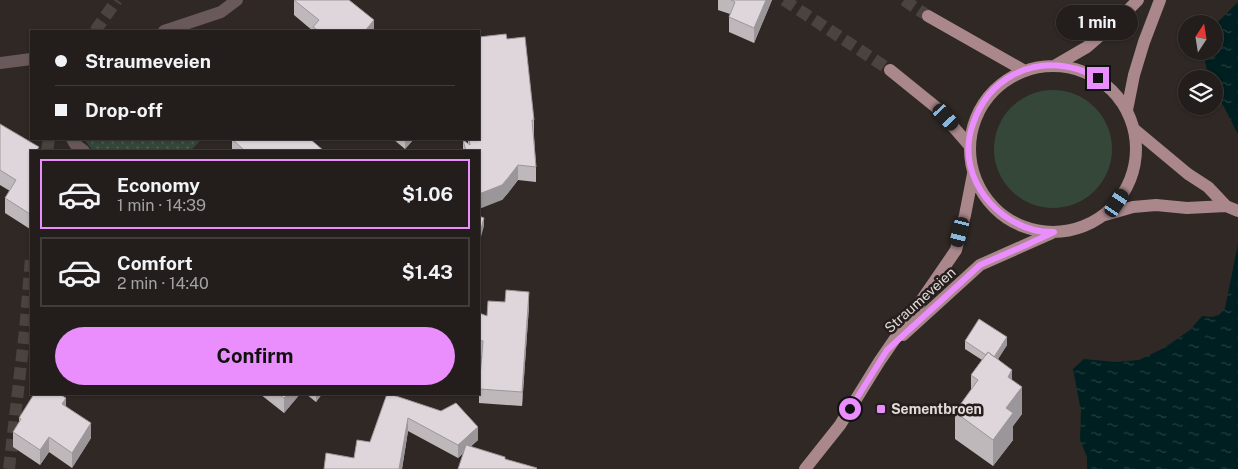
<!DOCTYPE html>
<html lang="en">
<head>
<meta charset="utf-8">
<style>
  :root { --surface:#231e1c; --page:#2b2725; --text:#f1f3f6; --muted:#a3a2a3; --line:#403c3b; --accent:#ea8dfd }
  body { margin:0; font-family:"Public Sans",sans-serif; background:var(--page); color:var(--text); height:100vh; display:flex; flex-direction:column; font-size:19px; white-space:nowrap }
  * { box-sizing:border-box; margin:0 }
  p { font-size:16px; color:var(--muted) }
  .icon { flex:none; width:28px; height:28px; fill:none; stroke:currentColor; stroke-width:2; stroke-linecap:round; stroke-linejoin:round }
  .map { position:relative; flex:1; overflow:hidden }
  .panel { position:absolute; left:30px; top:150px; width:450px; height:245px; display:flex; flex-direction:column; background:var(--surface); border-radius:0px; box-shadow:0 1px 4px #0004,0 0 0 1px var(--line) }
  .panel>* { flex:none }
  .top-card { position:absolute; left:30px; top:30px; width:450px; height:110px; border-radius:0px; box-shadow:0 1px 4px #0004,0 0 0 1px var(--line); display:grid; align-content:center; height:110px; padding:0 25px; background:var(--surface) }
  .needle { width:32px; rotate:12deg }
  .tools { position:absolute; left:1178px; top:15px; display:grid; gap:10px }
  .tools a { display:grid; place-items:center; width:45px; height:45px; border-radius:50%; background:var(--surface); box-shadow:0 1px 4px #0004,0 0 0 1px var(--line); font-size:25px }
  .end { position:absolute; width:22px; height:22px; margin:-11px; border:6px solid #ea8dfd; background:#111; box-shadow:0 0 0 2px #111 }
  .from { border-radius:50% }
  .bubble { position:absolute; height:35px; border-radius:18px; background:var(--surface); box-shadow:0 1px 4px #0004,0 0 0 1px var(--line); font-size:16px; font-weight:700; line-height:35px; text-align:center }
  .car { position:absolute; width:15px; height:30px; margin:-15px -8px; border-radius:6px; box-shadow:0 0 4px 1px #0007; background:linear-gradient(#222 24%,#8ab4d8 0 40%,#222 0 76%,#8ab4d8 0 86%,#222 0) }
  .top-card b { display:flex; align-items:center; gap:18px; height:48px; font-size:19px }
  .top-card b+b { border-top:1px solid var(--line) }
  .top-card i { width:12px; height:12px; background:var(--text) }
  ul { padding:9px 0 0; list-style:none }
  li { display:flex; align-items:center; gap:15px; height:70px; margin:0 10px 8px; padding:0 15px; border:2px solid var(--line); border-radius:0px }
  li div { flex:1 }
  li b { display:block; font-size:19px }
  li em { font-style:normal; font-weight:700 }
  li.on { border-color:var(--accent) }
  li>.icon { width:45px; height:45px; stroke-width:1.5 }
  .cta { display:flex; gap:10px; margin-top:auto; padding:10px 25px }
  .cta a { flex:1; height:58px; border-radius:30px; background:var(--accent); color:#111; font-size:20px; font-weight:700; line-height:58px; text-align:center }
  .map>svg:first-child { display:block }
  .grass { fill:#354738 }
  .park { fill:url(#park-dots) }
  .water { fill:url(#water-ripples) }
  .lines { fill:none; stroke-linecap:round; stroke-linejoin:round }
  .primary-tunnel { stroke:#4a4340; stroke-width:12; stroke-dasharray:12 6; stroke-linecap:butt }
  .minor { stroke:#69595b; stroke-width:12 }
  .primary { stroke:#a9878b; stroke-width:12 }
  .wall { fill:#bfb8bb }
  .shaded-wall { fill:#9b9699 }
  .building { fill:#ded6da; stroke:#9b9699 }
  .route { stroke:#ea8dfd; stroke-width:6 }
  .poi-dot { fill:#ea8dfd; stroke:#251e1c; stroke-width:2 }
  .labels { text-anchor:middle; dominant-baseline:central; stroke-width:5; stroke-linejoin:round; paint-order:stroke }
  .street-label { font-size:14px; fill:#e0dbd9; stroke:#251e1c }
  .poi-label { font-size:14px; font-weight:bold; fill:#e0dbd9; stroke:#251e1c; text-anchor:start }
</style>
</head>
<body>
<div class="map">
<svg width="1238" height="469" viewBox="0 0 1238 469">
  <defs>
    <pattern id="park-dots" width="8" height="8" patternUnits="userSpaceOnUse" patternTransform="scale(1.25)"><rect width="8" height="8" fill="#354738"/><path d="M2 2h.1M6 6h.1" fill="none" stroke="#526154" stroke-width="1.8" stroke-linecap="round"/></pattern>
    <pattern id="water-ripples" width="26" height="14" patternUnits="userSpaceOnUse" patternTransform="scale(1.25)"><rect width="26" height="14" fill="#001f20"/><path d="M2 4q2-2 4 0t4 0M15 11q2-2 4 0t4 0" fill="none" stroke="#253f40"/></pattern>
  </defs>
  <rect width="100%" height="100%" fill="#2f2825"/>
  <path class="grass" d="M994 149a59 59 0 1 1 118 0a59 59 0 1 1-118 0Z"/>
  <path class="park" d="M84,139h118l-12,12h-97z"/>
  <path class="water" d="M1238,2v132l-24,-46v-9h-5l-5,-22v-6h10v-25z
    M1238,244v225h-151v-12l-7,-17 1,-29 -8,-42 11,-10 31,3 24,-2 25,-12 26,-18 12,-14 10,1 7,-2 6,-7z"/>
  <g class="lines">
    <path class="primary-tunnel" d="M784,0l106,70
      M904,0l24,16
      M95,31l22,-31
      M47,151l2,-12
      M9,469l16,-139 6,-72"/>
    <path class="minor" d="M164,31l57,-19 16,-12
      M0,63l31,-4
      M72,139l3,5 9,7"/>
    <path class="primary" d="M928,16l95,54
      M1056,65l31,-18 32,-28 19,-19
      M970 149a83 83 0 1 1 166 0a83 83 0 1 1-166 0Z
      M890,70l47,38 32,37
      M1127,110l7,-35 10,-33 16,-42
      M1134,129l54,45 20,13 18,19
      M1105,215l28,-8 23,-2 31,3 39,-2 12,5
      M903,335l77,-70 72,-32
      M805,469l35,-44 39,-63 77,-112 9,-35 8,-41"/>
  </g>
  <path class="wall" d="M294,0l80,31h-61l-19,-16z
    M718,0h54l-18,43 -25,-11v-15l1,-3 -12,-4z
    M507,39l27,81v15l2,32v15l-18,-2 -10,13 -6,7 -23,-49h-16v-11l5,4v-5h11z
    M0,124l39,27 -9,78 -25,-16v-15l5,-7 -10,-6z
    M232,139l92,12h-92z
    M393,139h21l-9,10z
    M529,306l-7,100 -43,-3v-14l3,-33 -3,-1v-42l8,3z
    M965,341l42,4 -9,14 14,21 10,34 -9,12v14l-20,26 -38,-27v-27l16,-22v-15l11,-15 -17,-11z
    M260,394h40l-16,19z
    M306,394h16l-6,8z
    M387,394l91,46 -20,18 -50,-27 -6,38h-78l30,-11 16,-16z
    M66,406l25,32 -19,30 -23,-16 -9,13 -27,-18v-15l6,-10v-4z"/>
  <path class="shaded-wall" d="M766,0h6l-18,43v-15z
    M374,20v11h-9z
    M407,139h7l-9,10v-8z
    M518,165v15l-10,13 -6,7 -23,9v-15z
    M31,212v15l-1,2v-15z
    M484,218v8l-5,18v-8z
    M529,292v14l-7,100v-14z
    M1007,337v8l-14,22v-8z
    M1012,370v27l-4,-20z
    M1022,387v27l-9,12v14l-20,26v-26l13,-32z
    M288,394h12l-16,19v-15z
    M316,394h6l-6,8z
    M66,398v15l-4,-9z
    M408,418v13l-6,38h-3z
    M91,423v15l-19,30v-15z
    M478,427v13l-20,18v-13z
    M49,437v15l-9,13v-15z"/>
  <path class="building" d="M294,0h55l25,20 -9,11h-46l-6,-4 6,-7z
    M731,0h35l-12,28 -25,-11 6,-15z
    M506,34l1,5 18,-2 9,83h-2l4,47 -18,-2 -10,13 -6,7 -23,9v-43h-13l-3,-11 7,5 -1,-6h10v-102z
    M0,124l39,23 -3,4h-5v61l-1,2 -25,-16 11,-18 -16,-10z
    M232,139h78l14,12h-79z
    M479,216l5,2 -5,18z
    M506,290l23,2 -7,100 -43,-3 4,-48 -4,-1v-27l8,3 1,-15 17,1z
    M979,319l28,18 -13,20 -6,-5 -2,3 -21,-14z
    M988,352l24,18 -4,7 14,10 -16,21 7,5 -20,27 -38,-28 23,-32 -7,-5z
    M34,394h25l7,4 -4,6 29,19 -19,30 -23,-16 -9,13 -27,-18 8,-13 -2,-1z
    M278,394h10l-4,4z
    M387,394h3l51,17 15,-8 22,24 -20,18 -50,-27 -9,51h-75l2,-16 28,5 3,-18 13,2z
    M466,445l39,12v2l32,9 -1,1h-78z"/>
  <g class="lines">
    <path class="route" d="M850,409l37,-59 93,-85 44,-19 30,-14c-7,0 -13,0 -20,-2 -45,-12 -78,-60 -61,-106 15,-45 58,-68 104,-55 7,2 14,6 21,9"/>
  </g>
  <rect class="poi-dot" x="876" y="404" width="10" height="10" rx="2.5"/>
  <g class="labels">
    <g class="street-label">
      <text transform="translate(920 300) rotate(-42)">Straumeveien</text>
    </g>
    <g class="poi-label">
      <text x="891" y="409">Sementbroen</text>
    </g>
  </g>
</svg>
<div class="tools">
<a><svg class="needle" viewBox="-14 -14 28 28"><path d="M0-13l5 13h-10z" fill="#e53935"/><path d="M0 13l5-13h-10z" fill="#a3a2a3"/></svg></a>
<a><svg class="icon" aria-label="layers" viewBox="0 0 24 24"><path d="M12 4l9 5-9 5-9-5zM3 14l9 5 9-5"/></svg></a>
</div>
<i class="end from" style="left:850px;top:409px"></i>
<i class="end" style="left:1098px;top:78px"></i>
<div class="bubble" style="left:1056px;top:5px;width:82px">1 min</div>
<i class="car" style="left:946px;top:117px;rotate:138deg"></i>
<i class="car" style="left:1117px;top:203px;rotate:34deg"></i>
<i class="car" style="left:960px;top:232px;rotate:194deg"></i>
<div class="top-card">
<b><i class="from"></i>Straumeveien</b>
<b><i></i>Drop-off</b>
</div>
<section class="panel">
<ul>
<li class="on"><svg class="icon" aria-label="car" viewBox="0 0 24 24"><path d="M5 17H2v-5l4-1 3-4h7l3 4 3 1v5h-3M9 17h6M6 11h13"/><circle cx="7" cy="17" r="2"/><circle cx="17" cy="17" r="2"/></svg><div><b>Economy</b><p>1 min · 14:39</p></div><em>$1.06</em></li>
<li><svg class="icon" aria-label="car" viewBox="0 0 24 24"><path d="M5 17H2v-5l4-1 3-4h7l3 4 3 1v5h-3M9 17h6M6 11h13"/><circle cx="7" cy="17" r="2"/><circle cx="17" cy="17" r="2"/></svg><div><b>Comfort</b><p>2 min · 14:40</p></div><em>$1.43</em></li>
</ul>
<div class="cta"><a>Confirm</a></div>
</section>
</div>
</body>
</html>
